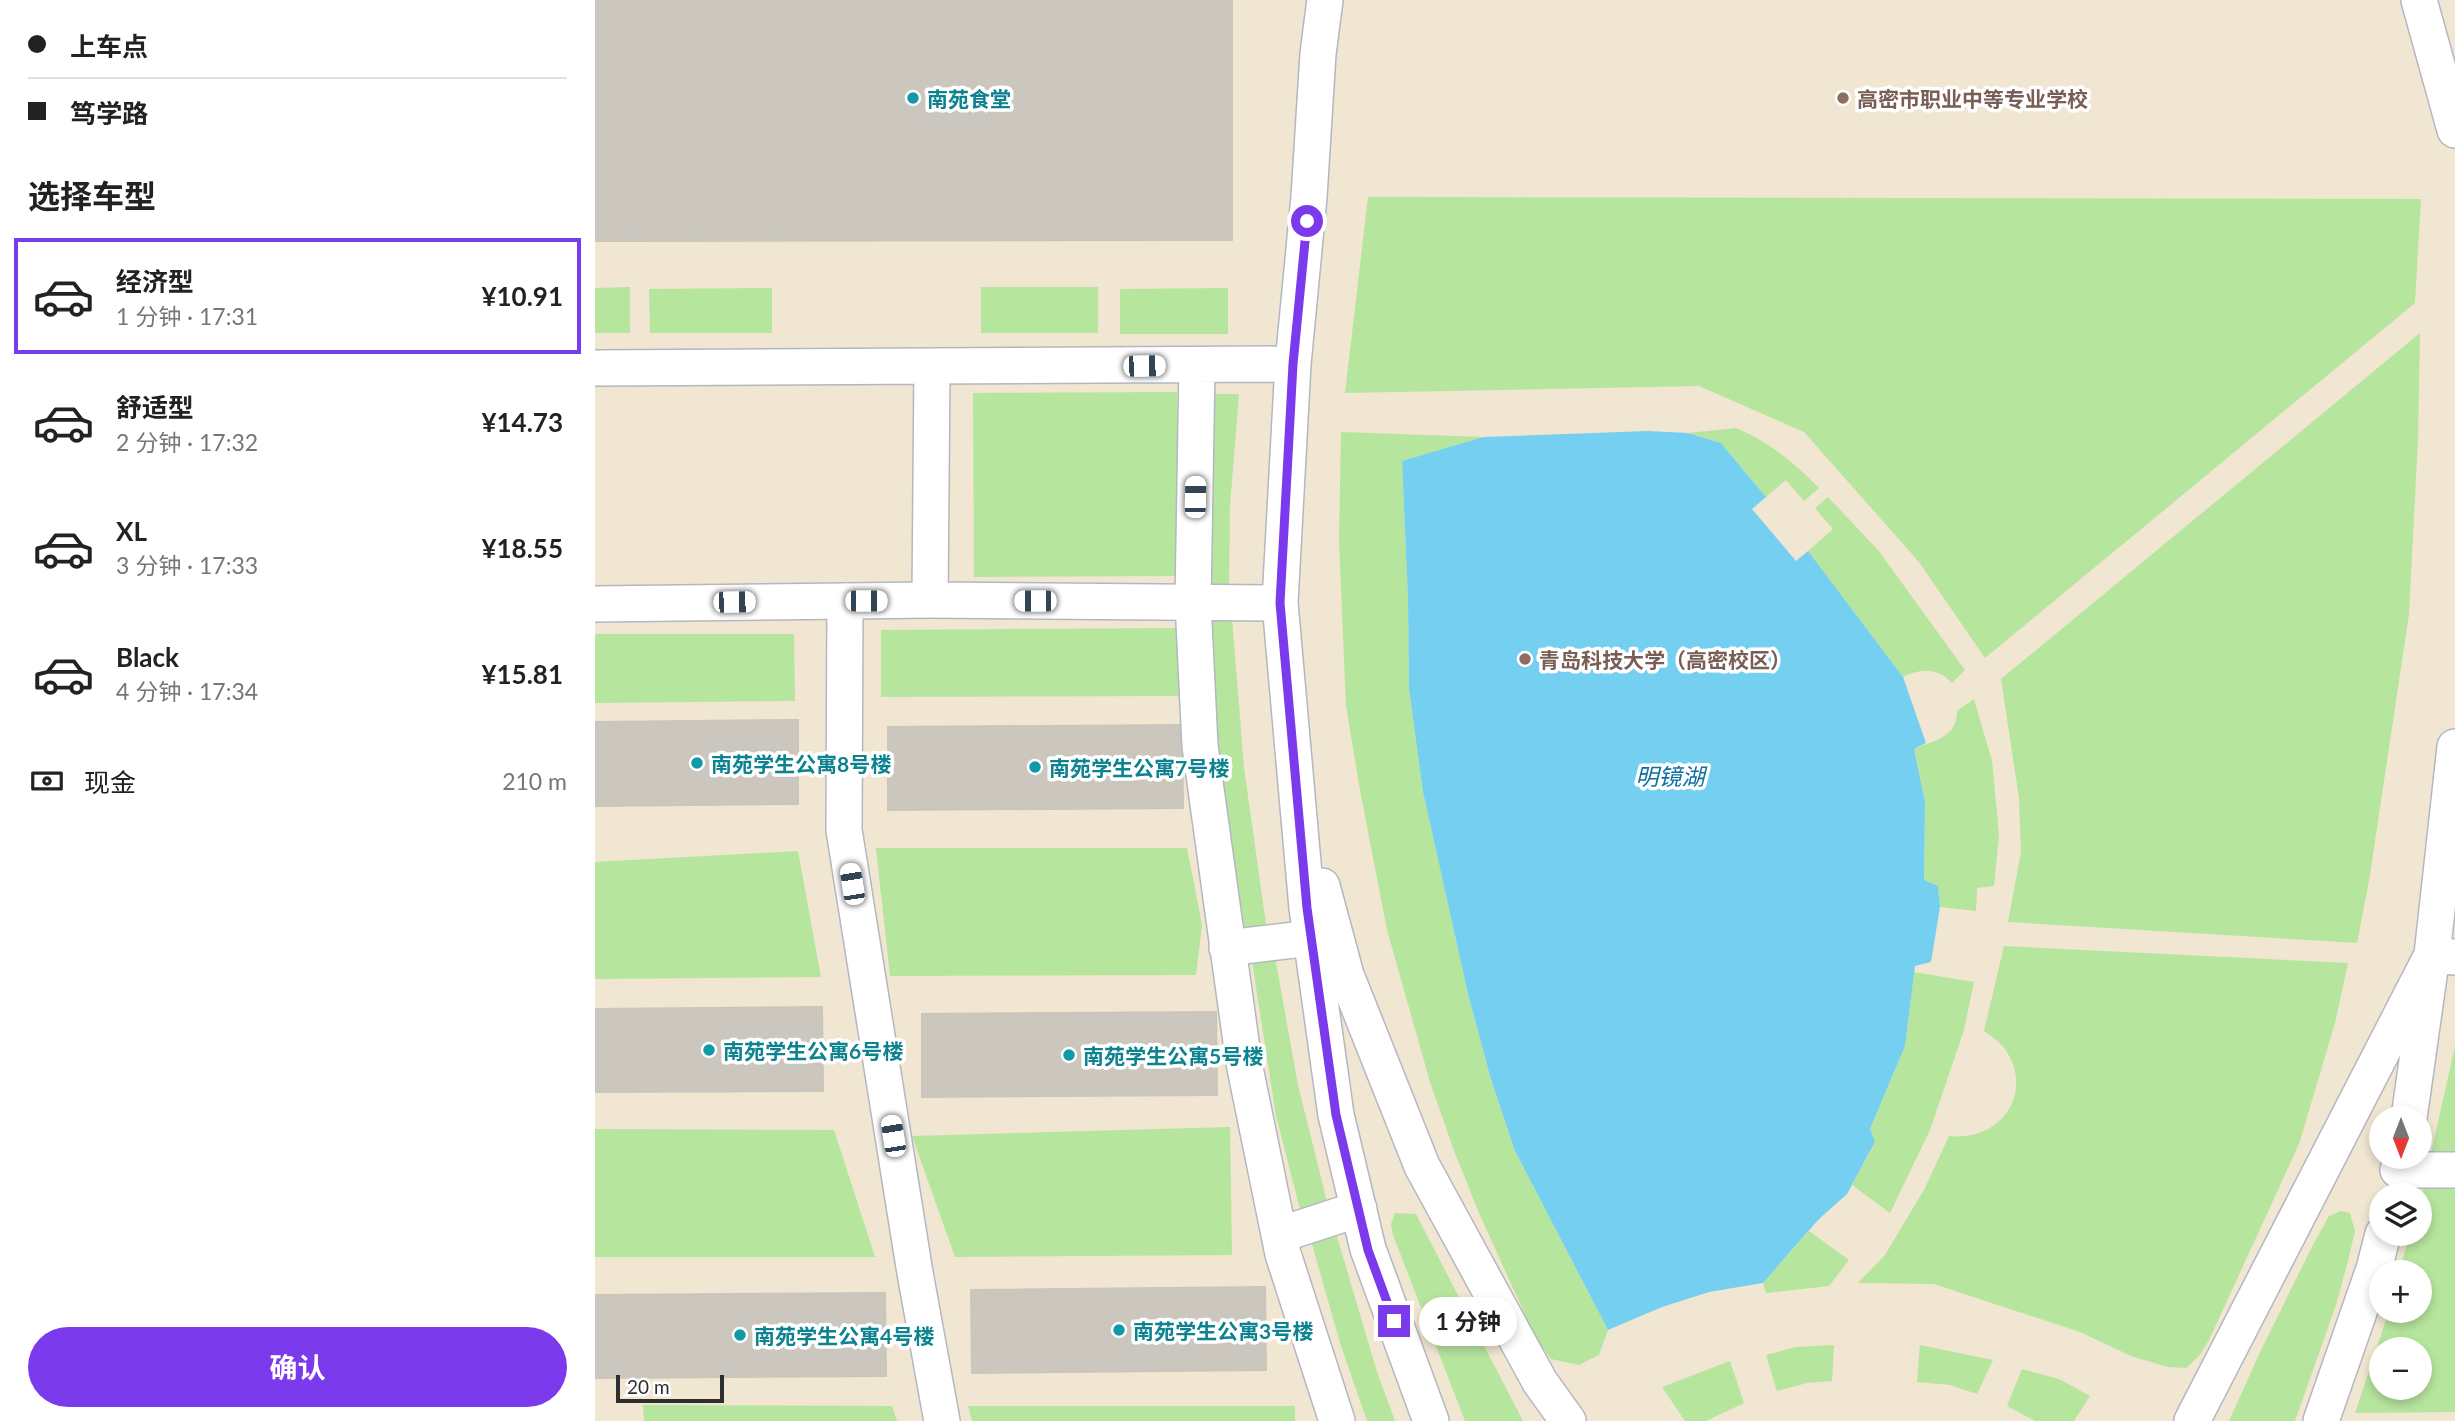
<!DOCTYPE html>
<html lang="zh">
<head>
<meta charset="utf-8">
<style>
  :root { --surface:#fff; --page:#f6f6f6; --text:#222; --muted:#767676; --line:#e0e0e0; --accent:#7c3aed }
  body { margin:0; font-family:Lato,"Noto Sans SC",sans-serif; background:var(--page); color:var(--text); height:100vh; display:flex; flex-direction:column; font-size:26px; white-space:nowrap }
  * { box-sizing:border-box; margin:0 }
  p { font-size:23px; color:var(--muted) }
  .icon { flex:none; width:38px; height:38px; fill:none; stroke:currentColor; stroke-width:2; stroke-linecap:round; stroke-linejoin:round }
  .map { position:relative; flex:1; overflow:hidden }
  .drawer { display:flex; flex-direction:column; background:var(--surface); width:595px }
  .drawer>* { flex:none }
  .top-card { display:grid; align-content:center; height:154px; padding:0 28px; background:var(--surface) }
  .needle { width:46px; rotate:180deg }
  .tools { position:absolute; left:1774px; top:1106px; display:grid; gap:14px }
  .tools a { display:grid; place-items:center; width:63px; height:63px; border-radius:50%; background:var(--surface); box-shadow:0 4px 10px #0003; font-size:35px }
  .scale { position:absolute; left:21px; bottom:18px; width:108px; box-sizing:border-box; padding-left:7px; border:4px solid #2e2e2e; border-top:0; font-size:19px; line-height:24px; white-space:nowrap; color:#2e2e2e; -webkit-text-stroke:5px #fff; paint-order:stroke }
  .end { position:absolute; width:32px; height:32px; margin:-16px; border:9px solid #7c3aed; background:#fff; box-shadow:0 0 0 4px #fff }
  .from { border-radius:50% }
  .bubble { position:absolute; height:49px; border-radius:24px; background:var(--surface); box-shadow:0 4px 10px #0003; font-size:23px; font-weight:700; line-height:49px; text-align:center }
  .car { position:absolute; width:21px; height:42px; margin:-21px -10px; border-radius:9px; box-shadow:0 0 5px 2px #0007; background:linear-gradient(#fff 24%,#345 0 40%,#fff 0 76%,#345 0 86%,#fff 0) }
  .top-card b { display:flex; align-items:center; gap:24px; height:66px; font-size:26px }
  .top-card b+b { border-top:2px solid var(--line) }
  .top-card i { width:18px; height:18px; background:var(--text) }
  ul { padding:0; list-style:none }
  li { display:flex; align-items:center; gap:21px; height:116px; margin:0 14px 10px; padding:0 14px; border:4px solid transparent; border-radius:0px }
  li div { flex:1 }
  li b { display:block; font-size:26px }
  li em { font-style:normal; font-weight:700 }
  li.on { border-color:var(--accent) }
  li>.icon { width:63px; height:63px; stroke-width:1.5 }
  h2 { padding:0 28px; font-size:32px; line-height:84px }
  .pay { display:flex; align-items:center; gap:18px; height:77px; padding:0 28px; font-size:26px }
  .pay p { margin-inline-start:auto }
  .cta { display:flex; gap:14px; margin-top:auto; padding:14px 28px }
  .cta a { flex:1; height:80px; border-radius:42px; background:var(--accent); color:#fff; font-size:28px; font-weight:700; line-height:80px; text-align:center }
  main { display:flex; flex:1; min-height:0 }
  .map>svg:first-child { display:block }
  .education { fill:#f0e6d1; fill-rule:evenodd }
  .green { fill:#b6e59e; fill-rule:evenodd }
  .water { fill:#75cff0 }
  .building { fill:#cbc7bf; stroke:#cbc5ba; stroke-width:2 }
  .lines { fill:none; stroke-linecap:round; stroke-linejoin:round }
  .minor-casing { stroke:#b4b7c1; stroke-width:38 }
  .minor { stroke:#fff; stroke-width:35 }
  .route { stroke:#7c3aed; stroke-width:9 }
  .culture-dot { fill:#0f9aa8; stroke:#fff; stroke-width:2.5 }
  .education-dot { fill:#8d6e63; stroke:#fff; stroke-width:2.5 }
  .labels { text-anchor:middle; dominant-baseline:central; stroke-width:7; stroke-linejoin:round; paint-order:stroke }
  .culture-label { font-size:21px; font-weight:bold; fill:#0d838f; stroke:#fff; text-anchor:start }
  .education-label { font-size:21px; font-weight:bold; fill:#785e54; stroke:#fff; text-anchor:start }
  .water-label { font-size:23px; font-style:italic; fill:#0d6fa3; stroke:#fff }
</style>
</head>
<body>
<main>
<section class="drawer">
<div class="top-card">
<b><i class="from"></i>上车点</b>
<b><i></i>笃学路</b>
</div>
<h2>选择车型</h2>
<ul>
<li class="on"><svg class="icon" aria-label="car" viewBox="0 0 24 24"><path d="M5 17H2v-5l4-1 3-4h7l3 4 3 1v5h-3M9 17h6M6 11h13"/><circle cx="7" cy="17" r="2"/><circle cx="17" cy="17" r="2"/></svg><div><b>经济型</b><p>1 分钟 · 17:31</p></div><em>¥10.91</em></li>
<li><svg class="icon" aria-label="car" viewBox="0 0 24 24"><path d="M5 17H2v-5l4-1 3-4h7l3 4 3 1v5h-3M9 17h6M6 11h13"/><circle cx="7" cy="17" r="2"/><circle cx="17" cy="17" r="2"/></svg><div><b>舒适型</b><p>2 分钟 · 17:32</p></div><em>¥14.73</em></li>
<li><svg class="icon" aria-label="car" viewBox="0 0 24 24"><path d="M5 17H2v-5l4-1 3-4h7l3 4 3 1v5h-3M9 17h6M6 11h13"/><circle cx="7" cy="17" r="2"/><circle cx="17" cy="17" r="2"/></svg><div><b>XL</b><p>3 分钟 · 17:33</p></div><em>¥18.55</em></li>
<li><svg class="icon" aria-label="car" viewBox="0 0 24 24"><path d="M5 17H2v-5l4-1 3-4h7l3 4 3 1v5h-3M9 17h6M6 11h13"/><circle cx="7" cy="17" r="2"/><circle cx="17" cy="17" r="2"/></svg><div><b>Black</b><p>4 分钟 · 17:34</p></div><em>¥15.81</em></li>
</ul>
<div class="pay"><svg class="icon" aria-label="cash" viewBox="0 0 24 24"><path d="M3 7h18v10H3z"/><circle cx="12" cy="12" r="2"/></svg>现金<p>210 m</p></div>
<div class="cta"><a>确认</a></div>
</section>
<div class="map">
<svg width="1860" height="1421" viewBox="0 0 1860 1421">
  <rect width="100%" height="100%" fill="#efe9e1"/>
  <path class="education" d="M0,0h1860v1421h-1860zM1787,1118h38v39h-38zM1787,1195h38v39h-38zM1787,1272h38v39h-38zM1787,1349h38v39h-38z"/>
  <path class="green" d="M773,197l1053,2 -6,104 -430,355 -66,-96 -115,-130 -105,-46 -354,7z
    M35,287v46h-35v-45z
    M386,287h117v46h-117z
    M177,288v45h-122l-1,-44z
    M633,288v46h-108v-45z
    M1825,333l-2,105 -9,176 -40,267 -12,62 -349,-21 13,-70 -2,-54 -18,-119z
    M582,392l1,184 -204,1 -1,-184z
    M616,394h28l-9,112 -1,84 -25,-1z
    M1141,428c33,14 58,34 83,60l-15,13 -18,-21 -20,17 -45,-54 -33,-10z
    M746,432l142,5 -81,24 6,138 1,90 14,103 45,202 22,82 25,75 93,179 -9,25 -20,10 -28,-6 -14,-18 -58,-128 -26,-65 -23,-66 -43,-152 -28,-145 -13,-80 -7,-164z
    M1233,497l50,53 87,120 -13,13c-14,-15 -31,-15 -49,-6l-95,-126 25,-22 -18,-21z
    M637,618l12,150 23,163h-22l-24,-158 -13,-154z
    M584,628v68l-298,1v-67z
    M0,634h199l1,67 -200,2z
    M1379,699l18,62 7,74 -5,51 -17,2 -1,23 -36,-4 -2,-21 -14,-6 1,-78 -11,-53c20,-9 43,-11 43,-38z
    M281,848h311l15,77 -6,50 -306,1z
    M203,851l23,126 -226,2v-117z
    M1409,946l344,17 -13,60 -36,121 -90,196 -9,15 -14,13 -18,-1 -37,-11 -51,-24 -146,-48 -76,-1 27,-28 40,-67 24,-52c52,6 86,-43 56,-87 -5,-7 -14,-13 -21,-18z
    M680,957l23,128 30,121 -28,3 -24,-93 -24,-154z
    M1319,972l60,10 -10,48 -34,100 -40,83 -38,-28 23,-42 -5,-14 35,-83z
    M1860,1046v112h-25z
    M635,1127l2,128 -277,2 -43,-121z
    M0,1129l239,1 41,127h-280z
    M1829,1187h31v225l-100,1 34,-102h31v-39h-21l11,-38h10v-35zM1787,1349h38v39h-38z
    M1746,1211l9,2 5,18 -7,30 -12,44 -41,116h-66l32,-71 52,-105 16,-29z
    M800,1213l21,1 107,207h-58l-72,-186 -2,-11z
    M1214,1231l40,29 -20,26 -63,7 -3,-10z
    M741,1233l41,139 18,49h-28l-27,-78 -28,-99z
    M1239,1345l-2,36 -25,2 -30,8 -11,-36 29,-8z
    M1325,1345l73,15 -16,34 -27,-9 -33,-3z
    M1135,1361l14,42 -38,18h-21l-23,-34z
    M1427,1369l37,10 31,17 -16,25h-39l-28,-15z
    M48,1405l249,1 5,15h-253z
    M373,1406h327v15h-323z"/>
  <path class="water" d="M1053,431l40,2 33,10 45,54 -14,12 44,52 12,-10 95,126 23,66 -12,6 11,53 -1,78 14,6 2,21 -9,55 -16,4 -10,80 -35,83 5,13 -28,52 -28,25 -56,64 -54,9 -47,15 -54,23 -93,-179 -25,-75 -22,-82 -45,-202 -14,-103 -1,-90 -6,-138 81,-24z"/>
  <path class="building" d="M0,0h637v240l-637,1z
    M203,720v84l-203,2v-84z
    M587,725l1,83 -295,2v-83z
    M227,1007l1,84 -228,1v-83z
    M621,1012l1,83 -295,2v-83z
    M670,1287l1,83 -294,3 -1,-83z
    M290,1293l1,83 -291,2v-83z"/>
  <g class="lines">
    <g class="minor-casing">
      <path id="minor" d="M730,0l-7,54 -9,143 -16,167 -13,239 27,305 29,207 32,134 63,172
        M1824,0l36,130
        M602,365l-4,237 7,144 44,317 39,191 54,167
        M0,368l698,-4
        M335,600l2,-233
        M250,601l-1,229 71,443 27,148
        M0,604l335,-4 350,3
        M727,886l24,89 76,191 118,216 28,39
        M632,948l84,-10
        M1814,1118l23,-163 23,-208
        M1803,1170h57
        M684,1235l80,-26
        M1597,1421l240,-466 23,2
        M1726,1421l53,-152 9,-35"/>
    </g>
    <use href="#minor" class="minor"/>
  </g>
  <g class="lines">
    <path class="route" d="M712,221l-14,143 -13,239 27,305 29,207 32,135 26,71"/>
  </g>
  <g class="culture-dot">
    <circle cx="318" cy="98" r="7"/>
    <circle cx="102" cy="763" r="7"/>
    <circle cx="440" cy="767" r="7"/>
    <circle cx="114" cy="1050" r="7"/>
    <circle cx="474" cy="1055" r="7"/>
    <circle cx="524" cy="1330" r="7"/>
    <circle cx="145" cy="1335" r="7"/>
  </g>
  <g class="education-dot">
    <circle cx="1248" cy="98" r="7"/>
    <circle cx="930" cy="659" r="7"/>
  </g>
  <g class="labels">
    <g class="culture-label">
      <text x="332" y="98">南苑食堂</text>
      <text x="116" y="763">南苑学生公寓8号楼</text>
      <text x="454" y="767">南苑学生公寓7号楼</text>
      <text x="128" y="1050">南苑学生公寓6号楼</text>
      <text x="488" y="1055">南苑学生公寓5号楼</text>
      <text x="538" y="1330">南苑学生公寓3号楼</text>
      <text x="159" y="1335">南苑学生公寓4号楼</text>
    </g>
    <g class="education-label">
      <text x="1262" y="98">高密市职业中等专业学校</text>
      <text x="944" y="659">青岛科技大学（高密校区）</text>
    </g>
    <g class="water-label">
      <text x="1075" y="776">明镜湖</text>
    </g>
  </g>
</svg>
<div class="tools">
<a><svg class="needle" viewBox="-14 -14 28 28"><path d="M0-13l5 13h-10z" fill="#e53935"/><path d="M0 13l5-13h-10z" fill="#767676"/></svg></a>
<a><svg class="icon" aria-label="layers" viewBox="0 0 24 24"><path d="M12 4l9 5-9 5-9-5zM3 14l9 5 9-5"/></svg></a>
<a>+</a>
<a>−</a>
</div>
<div class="scale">20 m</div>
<i class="end from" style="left:712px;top:221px"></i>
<i class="end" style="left:799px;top:1321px"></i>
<div class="bubble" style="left:824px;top:1297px;width:98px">1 分钟</div>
<i class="car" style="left:549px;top:366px;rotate:89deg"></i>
<i class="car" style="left:600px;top:497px;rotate:1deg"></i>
<i class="car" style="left:271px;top:601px;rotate:90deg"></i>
<i class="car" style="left:440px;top:601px;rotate:270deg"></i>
<i class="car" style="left:139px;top:602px;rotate:89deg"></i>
<i class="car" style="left:257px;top:884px;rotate:351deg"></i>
<i class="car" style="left:298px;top:1136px;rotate:351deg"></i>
</div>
</main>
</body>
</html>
